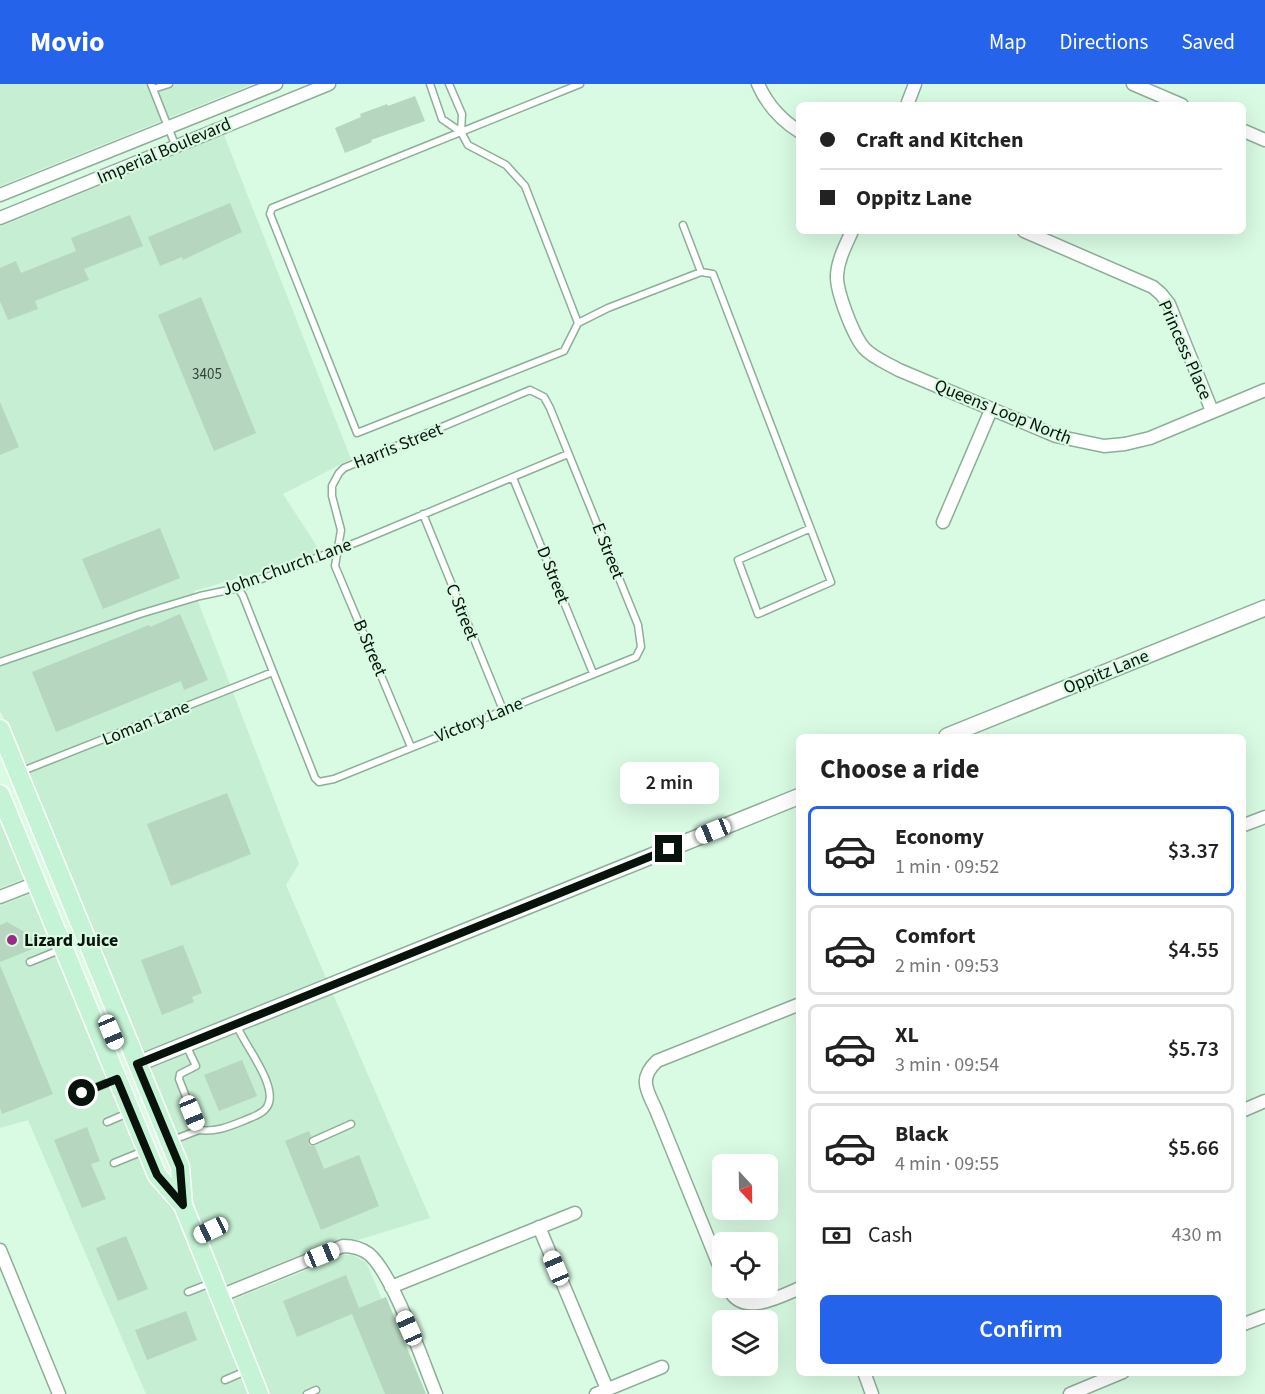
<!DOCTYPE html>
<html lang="en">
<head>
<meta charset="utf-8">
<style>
  :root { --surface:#fff; --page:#f6f6f6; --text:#222; --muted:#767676; --line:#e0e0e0; --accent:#2563eb }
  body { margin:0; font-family:"Source Sans 3",sans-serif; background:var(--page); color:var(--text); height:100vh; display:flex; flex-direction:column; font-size:22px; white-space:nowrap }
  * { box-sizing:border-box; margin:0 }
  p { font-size:20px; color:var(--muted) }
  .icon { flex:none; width:33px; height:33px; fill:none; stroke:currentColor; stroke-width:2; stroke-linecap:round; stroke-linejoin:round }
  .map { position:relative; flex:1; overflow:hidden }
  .panel { position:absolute; left:796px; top:650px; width:450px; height:642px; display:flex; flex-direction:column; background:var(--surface); border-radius:9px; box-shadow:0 6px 24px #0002 }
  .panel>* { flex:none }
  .hud { position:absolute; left:796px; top:18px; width:450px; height:132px; border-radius:9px; box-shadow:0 6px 24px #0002; display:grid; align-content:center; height:132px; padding:0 24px; background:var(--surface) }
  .needle { width:39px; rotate:158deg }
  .buttons { position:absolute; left:712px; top:1070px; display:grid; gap:12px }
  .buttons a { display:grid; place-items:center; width:66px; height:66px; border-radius:9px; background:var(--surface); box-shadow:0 6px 24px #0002; font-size:30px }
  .end { position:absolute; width:27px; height:27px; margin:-14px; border:8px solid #08130c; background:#fff; box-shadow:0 0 0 3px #fff }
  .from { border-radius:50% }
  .bubble { position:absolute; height:42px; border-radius:9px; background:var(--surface); box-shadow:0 6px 24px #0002; font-size:20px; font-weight:600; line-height:42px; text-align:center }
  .car { position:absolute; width:18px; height:36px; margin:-18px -9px; border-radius:8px; box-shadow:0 0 4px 2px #0007; background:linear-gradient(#fff 24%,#345 0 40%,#fff 0 76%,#345 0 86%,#fff 0) }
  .hud b { display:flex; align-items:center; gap:21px; height:57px; font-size:22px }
  .hud b+b { border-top:2px solid var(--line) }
  .hud i { width:15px; height:15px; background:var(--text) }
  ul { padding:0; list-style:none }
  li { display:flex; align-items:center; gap:18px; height:90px; margin:0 12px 9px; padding:0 12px; border:3px solid var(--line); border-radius:9px }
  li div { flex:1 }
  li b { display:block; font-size:22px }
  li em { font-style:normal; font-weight:600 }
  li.active { border-color:var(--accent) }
  li>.icon { width:54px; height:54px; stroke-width:1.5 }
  h2 { padding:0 24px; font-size:27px; line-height:72px }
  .pay { display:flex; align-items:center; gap:15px; height:66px; padding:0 24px; font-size:22px }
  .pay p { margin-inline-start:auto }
  .button { display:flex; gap:12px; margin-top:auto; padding:12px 24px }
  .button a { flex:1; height:69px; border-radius:9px; background:var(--accent); color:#fff; font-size:24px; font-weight:600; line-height:69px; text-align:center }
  header { display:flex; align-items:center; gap:36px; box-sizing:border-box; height:84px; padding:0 30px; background:var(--accent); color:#fff }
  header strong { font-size:28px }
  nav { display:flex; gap:33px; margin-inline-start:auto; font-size:21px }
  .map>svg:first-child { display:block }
  .built { fill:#c6eed3 }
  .building { fill:#b6d6c0 }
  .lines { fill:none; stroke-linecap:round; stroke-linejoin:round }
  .service-casing { stroke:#8fae99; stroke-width:9 }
  .minor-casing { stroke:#8fae99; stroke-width:15 }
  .tertiary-casing { stroke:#8fae99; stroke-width:18 }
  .primary-casing { stroke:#fff; stroke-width:21 }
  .service { stroke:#fff; stroke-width:6 }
  .minor { stroke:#fff; stroke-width:12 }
  .tertiary { stroke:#fff; stroke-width:15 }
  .primary { stroke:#c5f3d5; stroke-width:18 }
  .route { stroke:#08130c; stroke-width:8 }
  .poi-dot { fill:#9a2a88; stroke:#d9fae3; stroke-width:2 }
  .labels { text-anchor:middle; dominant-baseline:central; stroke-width:4.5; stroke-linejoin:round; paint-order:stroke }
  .number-label { font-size:15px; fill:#344439 }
  .street-label { font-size:18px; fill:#08130c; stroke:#d9fae3 }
  .poi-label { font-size:18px; font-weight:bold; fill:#08130c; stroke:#d9fae3; text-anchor:start }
</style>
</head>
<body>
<header>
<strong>Movio</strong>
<nav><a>Map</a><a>Directions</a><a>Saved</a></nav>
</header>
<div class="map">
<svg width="1265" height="1310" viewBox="0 0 1265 1310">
  <rect width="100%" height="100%" fill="#d9fae3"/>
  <path class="built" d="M0,0h253l-253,102z
    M224,51l127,324 -68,35 39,60 -128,37 105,273 -13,21 40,93 -185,75 -141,-343v-483z
    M0,730l26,64 -26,10z
    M33,809l45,111 -1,2 4,5 67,161 -2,2 7,11 2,-1 20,24 1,5h2l73,181h-105l-118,-274 -28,8v-222z
    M333,910l97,224 -72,22 -19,-1 -115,47 -32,-79 1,-2 -3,-3 -2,-29 2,-1 -3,-13h-2l-38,-90z
    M344,1171h8l14,7 57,132h-156l-37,-93z"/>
  <path class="building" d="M415,12l10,25 -54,19 1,2 -27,11 -10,-25 26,-11 -1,-3 27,-10 1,2z
    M230,119l12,29 -59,28 -1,-3 -22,9 -12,-29z
    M130,131l13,31 -59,23 5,11 -54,21 3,8 -30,11 -8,-19v-33l16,-7 5,12 55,-22 -5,-13z
    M201,213l55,136 -42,18 -56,-136z
    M0,318l19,45 -19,8z
    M160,444l20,50 -77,31 -21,-50z
    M180,530l28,66 -24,10 -3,-9 -125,51 -24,-60 117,-47 1,2z
    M227,709l24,61 -80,32 -24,-62z
    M7,838l23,13 5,13 -35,14v-37z
    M183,861l19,48 -10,4 2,5 -32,13 -21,-55z
    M0,881l53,129 -51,20 -2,-6z
    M242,976l15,36 -38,15 -15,-36z
    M87,1043l13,34 -9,3 15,35 -24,9 -28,-68z
    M309,1047l2,5 -3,7 2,3h5l9,23 35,-14 20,51 -58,24 -36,-89z
    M126,1152l22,53 -30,12 -22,-53z
    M346,1191l13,33 27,-11 40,97h-41l-33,-80 -55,23 -14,-36z
    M186,1227l11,29 -50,20 -12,-30z"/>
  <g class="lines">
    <g class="service-casing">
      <path id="service" d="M151,0l25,63
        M430,0l12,35 19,13 7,13 38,20 19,21 53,137
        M449,0l13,30 -1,18
        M580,0l-308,124 -2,6 87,219 207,-82 14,-28 30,-15 93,-36 -18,-47
        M153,5l16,-5
        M701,188l12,2 118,308 -73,32 -20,-54 71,-31
        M513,394l80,195
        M423,430l80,196
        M238,504l5,8 72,182 4,4 15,-3 302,-122 5,-10 -3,-22 -88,-217 -6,-11 -14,-7 -186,78 -5,5 -7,13v10l9,34 -6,36 76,181
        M0,578l140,-48 60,-18 38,-8 122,-47 208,-87
        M20,688l253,-100
        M30,878l32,-13
        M186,961l10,21 -16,8 -1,5 20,51c17,2 29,-3 44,-9 8,-4 19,-6 24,-14 13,-20 -23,-62 -31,-83
        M82,1009l35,-14
        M107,1038l21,-9
        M173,1056l26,-10
        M313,1057l38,-17
        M114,1079l32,-13
        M199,1151l12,-5
        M188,1208l23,-9
        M225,1296l21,-9
        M307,1310l9,-4"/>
    </g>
    <g class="minor-casing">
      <path id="minor" d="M758,0c9,21 23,36 42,48
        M1133,0l49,21
        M907,21l8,-21
        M1244,47l21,9
        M0,111l276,-111
        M0,134l329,-134
        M852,147c-6,14 -14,28 -15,44 -1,16 16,60 27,73 9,10 23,15 35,22l157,66 48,10 21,-2 25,-6 115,-48
        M1024,147l129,56 8,7 8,10 43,107
        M943,438l48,-112
        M1244,741l21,-8
        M0,813l36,-14
        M1244,1026l21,-9
        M539,1143l68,162
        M0,1166l59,144
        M723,1191l-67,-165c-9,-20 -18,-31 1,-49l143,-57
        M391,1203l184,-74
        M728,1203c13,31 51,10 72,1
        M220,1212l123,-50c9,0 18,2 26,8 24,20 54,108 67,140
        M1244,1240l21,-8
        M864,1288l8,22
        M596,1310l66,-27
        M1070,1310l53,-22"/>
    </g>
    <g class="tertiary-casing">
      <path id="tertiary" d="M947,652l318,-128
        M137,980l663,-268"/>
    </g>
    <g class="primary-casing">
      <path id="primary" d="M0,645l180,438 3,38
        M0,710l157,381 26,30 76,189"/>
    </g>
    <use href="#service" class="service"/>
    <use href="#minor" class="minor"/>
    <use href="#tertiary" class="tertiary"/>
    <use href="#primary" class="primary"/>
  </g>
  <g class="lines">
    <path class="route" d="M82,1009l35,-14 40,96 26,30 -3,-38 -43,-103 532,-215"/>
  </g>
  <circle class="poi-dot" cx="12" cy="856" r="6"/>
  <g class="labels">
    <g class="number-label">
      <text x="207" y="290">3405</text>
    </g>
    <g class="street-label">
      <text transform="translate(164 67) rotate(-23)">Imperial Boulevard</text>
      <text transform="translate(1185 266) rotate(66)">Princess Place</text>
      <text transform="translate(1003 328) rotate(22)">Queens Loop North</text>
      <text transform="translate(398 362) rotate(-22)">Harris Street</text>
      <text transform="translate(608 467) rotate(68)">E Street</text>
      <text transform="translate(287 483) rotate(-20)">John Church Lane</text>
      <text transform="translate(553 491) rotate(68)">D Street</text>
      <text transform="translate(462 528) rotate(68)">C Street</text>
      <text transform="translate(370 564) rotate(67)">B Street</text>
      <text transform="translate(1106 588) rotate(-22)">Oppitz Lane</text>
      <text transform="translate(479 636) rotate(-22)">Victory Lane</text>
      <text transform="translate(146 639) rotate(-22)">Loman Lane</text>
    </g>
    <g class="poi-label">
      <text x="24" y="856">Lizard Juice</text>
    </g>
  </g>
</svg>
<div class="buttons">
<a><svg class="needle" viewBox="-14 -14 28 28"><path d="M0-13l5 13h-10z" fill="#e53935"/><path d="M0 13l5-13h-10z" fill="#767676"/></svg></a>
<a><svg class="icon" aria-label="locate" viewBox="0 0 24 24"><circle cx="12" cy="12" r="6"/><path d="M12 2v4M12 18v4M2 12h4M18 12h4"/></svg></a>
<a><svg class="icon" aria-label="layers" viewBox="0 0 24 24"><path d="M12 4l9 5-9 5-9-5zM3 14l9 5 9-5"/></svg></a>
</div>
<i class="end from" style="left:82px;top:1009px"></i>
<i class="end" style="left:669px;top:765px"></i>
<div class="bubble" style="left:620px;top:678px;width:99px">2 min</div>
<i class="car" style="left:713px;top:747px;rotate:248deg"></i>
<i class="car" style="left:111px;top:948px;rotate:157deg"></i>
<i class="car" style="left:192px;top:1029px;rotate:158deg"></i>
<i class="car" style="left:211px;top:1146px;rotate:245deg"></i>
<i class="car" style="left:322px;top:1171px;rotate:68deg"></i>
<i class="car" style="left:556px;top:1184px;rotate:337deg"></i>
<i class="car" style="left:409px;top:1244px;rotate:336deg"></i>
<div class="hud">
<b><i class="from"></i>Craft and Kitchen</b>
<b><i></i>Oppitz Lane</b>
</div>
<section class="panel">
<h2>Choose a ride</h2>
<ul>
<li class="active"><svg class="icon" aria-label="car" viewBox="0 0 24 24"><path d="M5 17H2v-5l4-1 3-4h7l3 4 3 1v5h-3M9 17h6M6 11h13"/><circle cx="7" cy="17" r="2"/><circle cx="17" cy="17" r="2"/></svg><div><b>Economy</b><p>1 min · 09:52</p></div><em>$3.37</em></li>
<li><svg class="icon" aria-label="car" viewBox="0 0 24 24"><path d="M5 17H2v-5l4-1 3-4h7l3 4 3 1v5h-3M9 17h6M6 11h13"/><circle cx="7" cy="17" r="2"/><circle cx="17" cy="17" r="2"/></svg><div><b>Comfort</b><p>2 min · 09:53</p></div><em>$4.55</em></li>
<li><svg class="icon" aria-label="car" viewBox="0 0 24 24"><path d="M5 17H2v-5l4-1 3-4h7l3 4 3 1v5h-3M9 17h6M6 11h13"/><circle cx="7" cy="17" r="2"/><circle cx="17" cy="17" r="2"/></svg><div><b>XL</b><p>3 min · 09:54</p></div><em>$5.73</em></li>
<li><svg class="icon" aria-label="car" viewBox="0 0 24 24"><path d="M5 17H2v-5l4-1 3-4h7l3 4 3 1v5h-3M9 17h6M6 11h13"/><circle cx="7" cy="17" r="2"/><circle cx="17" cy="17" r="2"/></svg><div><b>Black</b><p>4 min · 09:55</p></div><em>$5.66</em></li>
</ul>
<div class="pay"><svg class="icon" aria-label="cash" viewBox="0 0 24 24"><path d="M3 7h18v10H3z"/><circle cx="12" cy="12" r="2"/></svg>Cash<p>430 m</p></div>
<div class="button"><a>Confirm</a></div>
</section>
</div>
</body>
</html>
